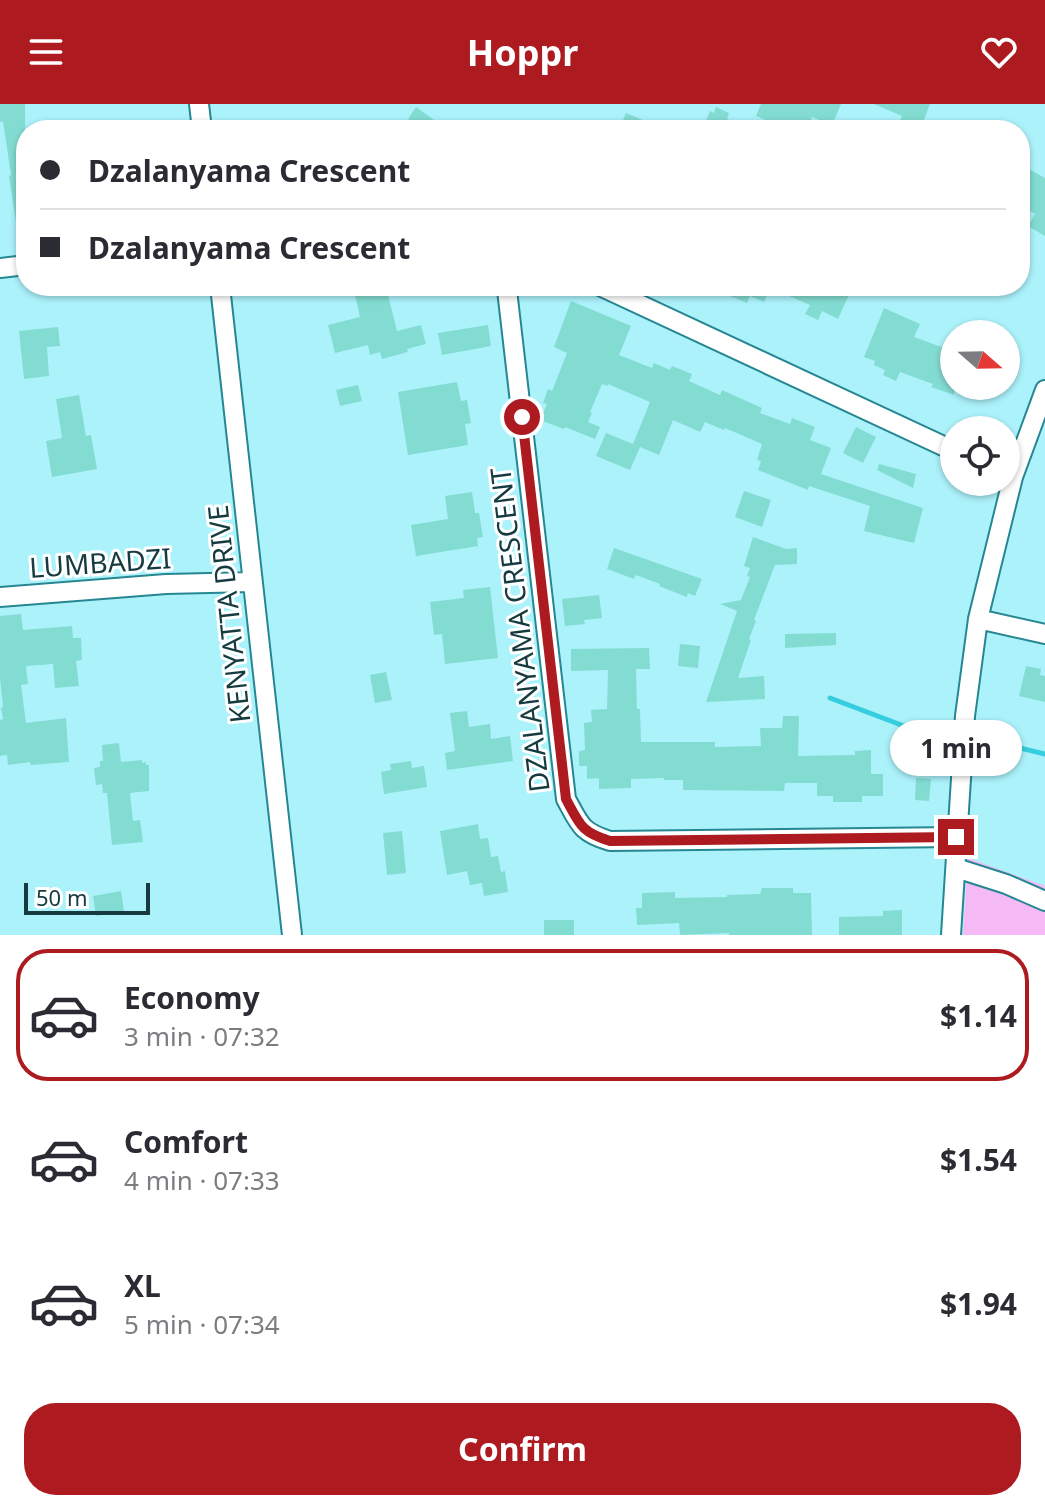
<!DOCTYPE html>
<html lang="en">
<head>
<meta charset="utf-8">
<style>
  :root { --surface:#fff; --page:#f7f7f7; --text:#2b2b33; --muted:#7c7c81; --line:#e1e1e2; --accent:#ad1a1f }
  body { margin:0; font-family:"Noto Sans",sans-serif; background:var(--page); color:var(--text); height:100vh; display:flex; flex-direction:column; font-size:30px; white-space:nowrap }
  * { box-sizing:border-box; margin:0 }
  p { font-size:26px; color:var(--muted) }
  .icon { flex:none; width:44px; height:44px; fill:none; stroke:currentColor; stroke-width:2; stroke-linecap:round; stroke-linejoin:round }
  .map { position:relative; height:831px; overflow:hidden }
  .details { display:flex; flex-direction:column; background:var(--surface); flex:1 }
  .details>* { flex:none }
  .guide { position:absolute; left:16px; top:16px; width:1014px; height:176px; border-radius:32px; box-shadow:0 2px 6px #0004; display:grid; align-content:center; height:176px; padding:0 24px; background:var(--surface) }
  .needle { width:52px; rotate:110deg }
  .fabs { position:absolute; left:940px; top:216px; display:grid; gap:16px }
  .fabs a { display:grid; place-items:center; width:80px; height:80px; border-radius:50%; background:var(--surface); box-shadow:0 2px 6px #0004; font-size:40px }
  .scale { position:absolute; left:24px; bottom:20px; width:126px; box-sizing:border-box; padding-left:8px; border:4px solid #153b40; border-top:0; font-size:22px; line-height:28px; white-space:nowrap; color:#153b40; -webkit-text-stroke:6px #fff; paint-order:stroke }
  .end { position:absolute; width:36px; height:36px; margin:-18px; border:10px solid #ad1a1f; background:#fff; box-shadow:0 0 0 4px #fff }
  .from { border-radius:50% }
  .bubble { position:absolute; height:56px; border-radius:28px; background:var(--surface); box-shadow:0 2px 6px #0004; font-size:26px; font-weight:700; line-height:56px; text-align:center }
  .guide b { display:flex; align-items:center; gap:28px; height:76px; font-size:30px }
  .guide b+b { border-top:2px solid var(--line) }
  .guide i { width:20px; height:20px; background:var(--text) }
  ul { padding:14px 0 0; list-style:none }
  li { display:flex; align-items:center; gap:24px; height:132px; margin:0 16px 12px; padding:0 8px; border:4px solid transparent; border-radius:32px }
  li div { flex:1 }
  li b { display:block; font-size:30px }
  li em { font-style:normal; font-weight:700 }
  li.selected { border-color:var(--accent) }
  li>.icon { width:72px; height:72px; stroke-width:1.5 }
  .cta { display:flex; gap:16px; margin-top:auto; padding:16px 24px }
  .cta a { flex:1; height:92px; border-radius:32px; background:var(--accent); color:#fff; font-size:32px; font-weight:700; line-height:92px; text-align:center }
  header { display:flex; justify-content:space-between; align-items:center; height:104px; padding:0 24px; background:var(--accent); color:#fff; font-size:36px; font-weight:700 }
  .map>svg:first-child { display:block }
  .green { fill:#f5baf5 }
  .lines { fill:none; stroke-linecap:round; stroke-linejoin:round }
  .stream { stroke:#36cede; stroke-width:5 }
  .building { fill:#83dcd2 }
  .minor-casing { stroke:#268792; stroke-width:22 }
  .minor { stroke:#fff; stroke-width:18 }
  .route { stroke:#ad1a1f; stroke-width:10 }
  .labels { text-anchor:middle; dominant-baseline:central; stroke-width:6; stroke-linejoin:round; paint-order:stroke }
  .street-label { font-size:28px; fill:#153b40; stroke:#fff }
</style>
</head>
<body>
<header><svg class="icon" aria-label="menu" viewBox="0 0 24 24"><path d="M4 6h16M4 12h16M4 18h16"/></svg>Hoppr<svg class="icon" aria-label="heart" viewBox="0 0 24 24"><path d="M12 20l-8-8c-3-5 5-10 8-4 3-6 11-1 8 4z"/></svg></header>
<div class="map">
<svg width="1045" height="831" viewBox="0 0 1045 831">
  <rect width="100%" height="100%" fill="#acf2fb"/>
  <path class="green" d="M968,754l77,28v49h-82z"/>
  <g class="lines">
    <path class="stream" d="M830,594l103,39
      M991,637l54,13"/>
  </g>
  <path class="building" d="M0,0h25l1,130 -8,1 -9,-59 2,-1 -8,-54 -3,1z
    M761,0h80l-9,21 -20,-8 -5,13h-16l-35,-14z
    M874,0h56l-10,26h-24l6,-14z
    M416,3l32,23h-24l-16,-11z
    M716,3l13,6 -2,6 26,11h-51l8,-19 4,2z
    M626,9l41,17h-48z
    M1020,60l25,14v58l-17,-10 7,-12 -13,-8 3,-7 -5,-3z
    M372,182h9l2,6 4,-1 10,40 24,-6 5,19 -19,5 1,3 -26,7 -2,-7 -10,3 -2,-10 -33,8 -7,-28 32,-8 -6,-26z
    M705,182h148l-15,33 -16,-8 -4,9 -13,-6 5,-9 -40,-17 -6,14 -14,-6 -3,7z
    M571,197l60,25 -12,29 33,13 2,-5 16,7 2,-4 20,8 -3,7 31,14 2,-5 40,18 -2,5 30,11 2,-6 23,9 -5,13 21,8 -10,26 102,34 -9,35 -50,-12 6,-25 -61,-20 -1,4 -50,-20 3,-9 -4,-1 5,-16 -37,-16 -1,2 -19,-8 -5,10 -27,-12 -14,35 -19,-8 -10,23 -34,-14 10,-23 27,11 17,-42 -42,-18v2l-6,-2 -12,28 2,1 -4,9 12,5 -5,12 -30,-12 -1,2 -24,-9 7,-16 -4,-1 5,-14 4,2 15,-38 -13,-6z
    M884,204l36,16 -6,13 30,11 -1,2 11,3v42l-23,-8 2,-3 -33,-12 -4,9 -13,-6 2,-5 -11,-5 1,-4 -11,-4z
    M488,221l3,21 -49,9 -4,-22z
    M58,223l2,19 -13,1 2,29 -25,3 -5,-48z
    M457,278l4,19 6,-1 4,23 -6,1 3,21 -60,10 -10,-63z
    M358,281l4,16 -22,5 -4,-16z
    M79,291l7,41 5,-1 6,34 -45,8 -6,-36 16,-3 -6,-39z
    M856,323l20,10 -13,26 -20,-10z
    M879,360l37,10 -3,14 -36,-18z
    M744,387l27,9 -9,27 -27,-10z
    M472,388l3,21h4l4,24 -6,1 1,8 -62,10 -5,-31 37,-6 -3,-23z
    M753,433l33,12 11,-1v16l-22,1 -21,55 2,1 -7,18 2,1 -13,38 26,-2 1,23 -59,3 31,-91 -17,-7 21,-4 9,-23 -3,-1 3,-8 -6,-2z
    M614,444l88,31 -7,17 -7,-3 -1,4 -28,-11 1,-2 -24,-9 -2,4 -27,-10z
    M490,483l8,71 -53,6 -3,-30 -8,1 -4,-33 34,-4 -1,-8z
    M599,491l3,23 -18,2 1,4 -20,2 -3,-27z
    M21,510l2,16 49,-4 1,12h8l1,22 -6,1 3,25 -24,2 -2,-24 -27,2 2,18 -7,1 5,38 40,-5 3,44 -38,3 -1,-3 -22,3 -1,-10 -7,1v-36l3,-1 -2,-11 2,-1 -3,-29v-62z
    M836,529v12l-51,3v-14z
    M680,540l20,2 -2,22 -20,-2z
    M649,544l1,21h-14l1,40h3l1,33h74v5l46,-1 -1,-18h22l1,-12h16l-1,40 57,-1v-4l16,-1v24h12v22h-21v6h-29v-6h-16v-13h-32l-1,8 -101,-1v-10h-19v-2l-33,1v9l-32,1v-11l-12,1v-13h-8v-15l6,-1 -1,-27 8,-1 -1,-12 16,-1 1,-39 -37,1v-22z
    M1026,562l15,3 -1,6 5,1v26l-26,-6z
    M386,568l6,28 -17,3 -5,-28z
    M467,607l2,16 21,-3 1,15 19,-3 3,25 -66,9 -2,-17 10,-2 -5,-38z
    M119,639l2,19 21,-2v3l4,-1v3h3v26l-19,2 3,28 7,-1 3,22 -31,3 -5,-52h-4l-1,-9 -6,1 -2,-17 6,-1v-6h3l-1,-16z
    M411,657l1,7 12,-2 3,21 -43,7 -3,-22 10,-2 -1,-6z
    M916,674l15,1 -2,22 -14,-1z
    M478,720l2,15 8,-1 3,19 7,-1 3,16 4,-1 3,21 -24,4 -2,-13 -12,2 -3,-14 -20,4 -7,-44z
    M402,727l4,42 -19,2 -4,-42z
    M762,784h31v5h18l1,42h-83v-2l-49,2 -1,-12 -42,2 -1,-17h6v-15l33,-1v6l52,-1v-2l33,-1z
    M121,787l3,20 -28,5 -3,-20z
    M902,806v25h-63v-18l44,-1v-5z
    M544,816h30v15h-30z"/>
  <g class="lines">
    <g class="minor-casing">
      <path id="minor" d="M199,0l3,26
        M0,164l26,-3
        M220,182l72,649
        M508,182l-1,4 59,509c14,26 15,33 44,42l346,-4
        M600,182l354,165
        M0,493l166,-13 86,-2
        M978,515l67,15
        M956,764l50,16 39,17
        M951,831l14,-219 13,-97 35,-142 32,-87"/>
    </g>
    <use href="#minor" class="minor"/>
  </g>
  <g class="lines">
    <path class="route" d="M522,313l44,382c14,26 15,33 44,42l346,-4"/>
  </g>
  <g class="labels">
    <g class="street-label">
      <text transform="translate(100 458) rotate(-4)">LUMBADZI</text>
      <text transform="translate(228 510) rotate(-96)">KENYATTA DRIVE</text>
      <text transform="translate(519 526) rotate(-97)">DZALANYAMA CRESCENT</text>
    </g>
  </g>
</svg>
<div class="fabs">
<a><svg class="needle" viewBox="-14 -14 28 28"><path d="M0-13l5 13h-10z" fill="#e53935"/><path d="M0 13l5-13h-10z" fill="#7c7c81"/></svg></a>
<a><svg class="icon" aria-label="locate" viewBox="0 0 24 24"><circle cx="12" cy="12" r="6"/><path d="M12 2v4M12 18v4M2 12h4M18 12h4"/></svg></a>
</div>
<div class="scale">50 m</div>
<i class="end from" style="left:522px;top:313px"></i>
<i class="end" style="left:956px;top:733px"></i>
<div class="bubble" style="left:890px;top:616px;width:132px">1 min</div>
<div class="guide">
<b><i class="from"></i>Dzalanyama Crescent</b>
<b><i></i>Dzalanyama Crescent</b>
</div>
</div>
<section class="details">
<ul>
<li class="selected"><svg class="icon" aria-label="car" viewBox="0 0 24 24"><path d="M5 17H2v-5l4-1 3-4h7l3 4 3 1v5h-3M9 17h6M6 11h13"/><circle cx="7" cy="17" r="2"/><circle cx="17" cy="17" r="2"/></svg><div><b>Economy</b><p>3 min · 07:32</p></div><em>$1.14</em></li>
<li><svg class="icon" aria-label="car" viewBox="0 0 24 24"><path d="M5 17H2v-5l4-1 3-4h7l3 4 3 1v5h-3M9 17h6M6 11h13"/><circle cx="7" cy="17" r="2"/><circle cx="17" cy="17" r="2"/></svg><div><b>Comfort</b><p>4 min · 07:33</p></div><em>$1.54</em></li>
<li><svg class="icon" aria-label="car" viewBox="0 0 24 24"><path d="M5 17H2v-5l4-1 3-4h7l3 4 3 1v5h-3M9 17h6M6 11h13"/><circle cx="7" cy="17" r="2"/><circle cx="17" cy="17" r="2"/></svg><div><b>XL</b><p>5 min · 07:34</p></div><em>$1.94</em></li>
</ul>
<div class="cta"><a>Confirm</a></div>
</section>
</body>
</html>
